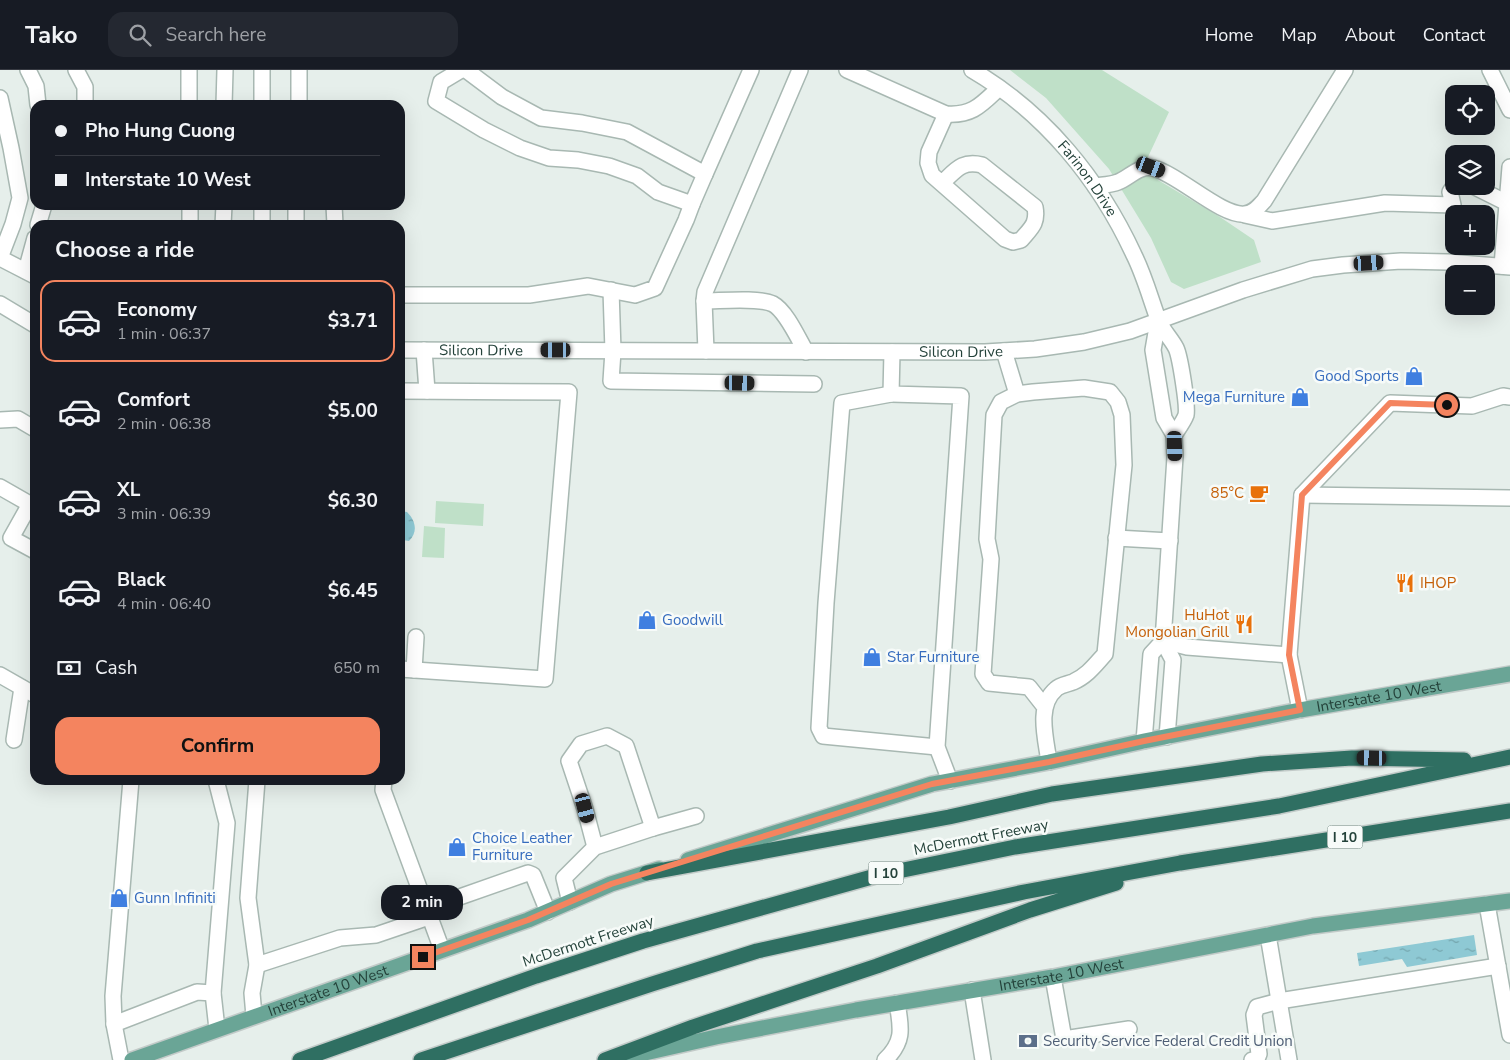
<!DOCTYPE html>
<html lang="en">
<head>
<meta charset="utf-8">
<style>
  :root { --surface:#171b24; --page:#242831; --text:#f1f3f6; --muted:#9ea1a6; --line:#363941; --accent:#f4845f }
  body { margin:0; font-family:"Nunito Sans",sans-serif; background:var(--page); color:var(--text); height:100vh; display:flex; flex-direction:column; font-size:19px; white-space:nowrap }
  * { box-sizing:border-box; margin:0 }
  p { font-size:16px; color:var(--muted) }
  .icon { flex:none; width:28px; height:28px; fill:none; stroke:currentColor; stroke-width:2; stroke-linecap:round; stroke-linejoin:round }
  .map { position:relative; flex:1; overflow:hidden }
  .sheet { position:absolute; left:30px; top:150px; width:375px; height:565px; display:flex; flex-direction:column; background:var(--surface); border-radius:15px; box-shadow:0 5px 20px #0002 }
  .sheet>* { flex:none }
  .banner { position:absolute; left:30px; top:30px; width:375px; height:110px; border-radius:15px; box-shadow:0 5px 20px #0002; display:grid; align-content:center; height:110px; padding:0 25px; background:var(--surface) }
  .buttons { position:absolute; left:1445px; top:15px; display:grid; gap:10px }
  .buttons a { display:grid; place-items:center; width:50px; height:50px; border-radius:10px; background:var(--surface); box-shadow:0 5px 20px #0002; font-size:25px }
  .end { position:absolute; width:22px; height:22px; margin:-11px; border:6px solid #f4845f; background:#111; box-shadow:0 0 0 2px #111 }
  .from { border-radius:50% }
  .bubble { position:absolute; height:35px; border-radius:15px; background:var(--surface); box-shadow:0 5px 20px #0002; font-size:16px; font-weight:700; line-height:35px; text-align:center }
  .car { position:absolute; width:15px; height:30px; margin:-15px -8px; border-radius:6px; box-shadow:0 0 4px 1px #0007; background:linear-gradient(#222 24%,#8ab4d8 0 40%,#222 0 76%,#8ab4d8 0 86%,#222 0) }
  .banner b { display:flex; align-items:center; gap:18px; height:48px; font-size:19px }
  .banner b+b { border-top:1px solid var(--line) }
  .banner i { width:12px; height:12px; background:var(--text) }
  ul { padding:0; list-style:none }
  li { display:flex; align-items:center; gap:15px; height:82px; margin:0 10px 8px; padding:0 15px; border:2px solid transparent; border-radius:15px }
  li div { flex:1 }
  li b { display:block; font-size:19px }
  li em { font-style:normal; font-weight:700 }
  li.on { border-color:var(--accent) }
  li>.icon { width:45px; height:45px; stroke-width:1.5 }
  h2 { padding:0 25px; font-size:22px; line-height:60px }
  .pay { display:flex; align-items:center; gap:12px; height:55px; padding:0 25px; font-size:19px }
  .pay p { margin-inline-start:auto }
  .cta { display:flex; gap:10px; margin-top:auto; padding:10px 25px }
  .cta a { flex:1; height:58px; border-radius:15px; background:var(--accent); color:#111; font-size:20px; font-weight:700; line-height:58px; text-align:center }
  header { display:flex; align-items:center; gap:30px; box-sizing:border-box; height:70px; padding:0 25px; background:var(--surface); border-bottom:1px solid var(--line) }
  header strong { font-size:24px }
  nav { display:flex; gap:28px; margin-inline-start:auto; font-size:18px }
  .search { width:350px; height:45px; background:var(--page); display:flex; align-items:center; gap:12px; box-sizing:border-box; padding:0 18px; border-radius:15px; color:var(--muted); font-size:19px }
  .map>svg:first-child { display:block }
  .grass { fill:#bfe0c8 }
  .water { fill:url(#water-ripples) }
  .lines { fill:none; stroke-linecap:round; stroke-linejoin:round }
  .minor-casing { stroke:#a8b8b2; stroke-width:18 }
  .major-casing { stroke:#c2cac8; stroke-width:18 }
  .highway-casing { stroke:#c2cac8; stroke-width:18 }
  .minor { stroke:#fff; stroke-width:15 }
  .major { stroke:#6aa596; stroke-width:15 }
  .highway { stroke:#2f6f62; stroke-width:15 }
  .route { stroke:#f4845f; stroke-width:6 }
  .labels { text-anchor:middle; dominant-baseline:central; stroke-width:5; stroke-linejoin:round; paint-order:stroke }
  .shield { fill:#f7fbf9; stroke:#637a73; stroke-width:1 }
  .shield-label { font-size:14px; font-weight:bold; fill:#24423a }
  .street-label { font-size:15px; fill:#24423a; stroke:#f7fbf9 }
  .shop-label { font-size:15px; fill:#366cbe; stroke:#f7fbf9; text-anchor:start }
  .food-label { font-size:15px; fill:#c56008; stroke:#f7fbf9; text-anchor:end }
  .service-label { font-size:15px; fill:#4e5e75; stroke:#f7fbf9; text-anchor:start }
</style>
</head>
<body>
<header>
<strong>Tako</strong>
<div class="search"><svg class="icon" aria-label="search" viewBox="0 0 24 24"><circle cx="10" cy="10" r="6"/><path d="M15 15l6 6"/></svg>Search here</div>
<nav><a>Home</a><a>Map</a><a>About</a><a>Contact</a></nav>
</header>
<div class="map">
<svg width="1510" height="990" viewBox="0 0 1510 990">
  <defs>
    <pattern id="water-ripples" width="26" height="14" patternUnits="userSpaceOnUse" patternTransform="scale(1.25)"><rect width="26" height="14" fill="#8ec9d4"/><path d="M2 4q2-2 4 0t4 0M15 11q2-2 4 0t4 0" fill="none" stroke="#74a5ad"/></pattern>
  </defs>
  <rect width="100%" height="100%" fill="#e6efeb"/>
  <path class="grass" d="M1010,0h92l67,42 -21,45 10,23 62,37 34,23 7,22 -77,27 -13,-7 -20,-44 -42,-69 -63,-71z
    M436,431l48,3 -1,22 -48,-3z
    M424,456l21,2 -1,30 -22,-1z"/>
  <path class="water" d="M400,441l7,1c9,9 11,20 2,29l-6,-1 -3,-5z
    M1474,865l3,20 -70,12 -5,-8 -43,7 -2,-13z"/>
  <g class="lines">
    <g class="minor-casing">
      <g id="minor">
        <path d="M28,0l8,16 2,19"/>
        <path d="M76,0l9,17v18"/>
        <path d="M189,0v35"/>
        <path d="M262,0v35"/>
        <path d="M466,0l36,27 39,21 41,5 45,9 78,42 46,-104"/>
        <path d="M847,0l99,44c26,2 35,-9 53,-26"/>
        <path id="s1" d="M972,0c72,42 127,109 162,185 10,20 16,42 24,64 3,10 13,19 18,29 4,8 12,58 10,67 -2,6 -8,14 -12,20"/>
        <path d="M1490,0l20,40"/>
        <path d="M0,28l11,50 9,50 -7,26 -13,34"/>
        <path d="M224,35l1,-35"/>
        <path d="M299,35v-35"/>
        <path d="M942,113c14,-13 20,-23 40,-18l53,42c3,17 -4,21 -14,33l-8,2 -8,-3 -73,-64 -4,-12 1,-11 17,-38"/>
        <path d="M1095,116c7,-1 16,-1 23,-4 11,-4 21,-17 35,-14 25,6 69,49 92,46 9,-1 13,-7 19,-13l81,-131"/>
        <path d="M1473,116l34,17"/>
        <path d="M692,134l13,-30"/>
        <path d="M190,135v20"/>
        <path d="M262,135v20"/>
        <path d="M296,135v20"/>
        <path d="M334,135l1,20"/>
        <path d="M1245,145l27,6 113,-18 68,2 -3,-13 4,-6"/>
        <path d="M38,155l6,-20"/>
        <path d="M223,155l1,-20"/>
        <path d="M0,188l35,18"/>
        <path d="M1502,196l8,-99"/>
        <path d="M26,201l9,-33"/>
        <path d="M611,220l2,61 -2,30 203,3"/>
        <path d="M400,225h129l59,-9 47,9 20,-7 31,-68 6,-16 -34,-12 -21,-16 -28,-10 -31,-6 -29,-2 -29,-10 -36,-18 -48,-29 5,-19 20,-12"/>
        <path d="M704,231c17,0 54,-4 69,3 13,7 25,34 33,48"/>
        <path d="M0,234l35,21"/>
        <path d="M1158,251l-5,29 11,68 10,17 1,22 -12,184 10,19 -6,77"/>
        <path id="s2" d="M400,280l585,2 50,-3 49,-7 46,-11 113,-41 69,-21 31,-4 58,-4 47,1 62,5"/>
        <path d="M424,280l3,41"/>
        <path d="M706,281l-2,-50 1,-9 95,-222"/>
        <path d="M1004,281l13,43"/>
        <path d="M892,282l-1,42 70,2 -24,351 13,34"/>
        <path d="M400,321l169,1 -24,287 -145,-10"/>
        <path d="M891,324l-49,9 -16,200 -7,125 4,8 114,11"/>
        <path d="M0,350l18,-1 17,10"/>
        <path d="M0,417l35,20"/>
        <path d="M1302,425l208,3"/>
        <path d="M30,434l-19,34 24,13"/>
        <path d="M1116,468l54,3"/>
        <path d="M1163,571l24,6 102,8"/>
        <path d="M414,600l2,-33"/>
        <path d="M0,605l35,20"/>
        <path d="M1044,636l-15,-19 -40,-4 -6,-9 8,-115 -4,-20 7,-124 7,-13 16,-8 16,-2 51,-4 26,4 8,10 4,13 2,50 -19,189c-10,11 -18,22 -32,28 -5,2 -13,3 -17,7 -20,17 -10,50 -7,73"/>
        <path d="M1300,640l-11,-55 13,-160 88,-92 82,3 31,-10 7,1"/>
        <path d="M14,670l8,-52"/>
        <path d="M1144,671l7,-87 12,-13"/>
        <path d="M216,710l11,43 -14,170 4,36"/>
        <path d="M384,710l-1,10 59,160"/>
        <path d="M595,777l-10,-38 -16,-48 12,-17 26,-8 19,10 27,82 43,-12"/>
        <path d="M451,830l77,-27 5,2 15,37"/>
        <path d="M570,832l-6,-24 31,-31 58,-19"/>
        <path d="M1487,834l23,131"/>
        <path d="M1268,865l21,125"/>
        <path d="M257,895l83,-27 36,-3 53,-18"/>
        <path d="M1053,907l11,62 65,-10"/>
        <path d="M972,920l11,70"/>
        <path d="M254,946l-2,-23 5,-28 -9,-67 9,-118"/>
        <path d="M114,954l83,-32 16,1"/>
        <path d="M121,990l-7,-36 -1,-28 18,-216"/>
        <path d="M885,990c20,-19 16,-33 12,-57"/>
        <path d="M1252,990l5,-1 2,-5 -5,-39 3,-8 22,-6 219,-35"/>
      </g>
    </g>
    <g class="major-casing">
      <g id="major">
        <path id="s3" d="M688,790l244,-76 117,-22 95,-21 156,-31 210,-36"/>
        <path id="s4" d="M627,987l89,-20 140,-27 197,-33 260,-51 197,-25"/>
        <path id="s5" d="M132,990l396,-140 83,-36 48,-15"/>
      </g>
    </g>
    <g class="highway-casing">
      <path id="highway" d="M647,803l302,-56 103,-23 210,-30 90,-6 112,2
        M300,990l236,-84 107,-35 236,-66 136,-28 264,-41 231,-49
        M421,990l231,-76 105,-33 267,-59 156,-29 330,-52
        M605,990l88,-33 184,-61 153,-56 86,-27"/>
    </g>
    <use href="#minor" class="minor"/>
    <use href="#major" class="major"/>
    <use href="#highway" class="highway"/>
  </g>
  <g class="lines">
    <path class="route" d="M423,887l105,-37 83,-36 321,-100 117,-22 95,-21 156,-31 -11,-55 13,-160 88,-92 57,2"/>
  </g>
  <defs>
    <g id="shop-bare" transform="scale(1.5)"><path d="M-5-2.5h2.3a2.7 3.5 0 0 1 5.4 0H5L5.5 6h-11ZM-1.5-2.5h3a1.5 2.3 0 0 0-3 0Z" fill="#3f7fe0" stroke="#f7fbf9" stroke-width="2.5" paint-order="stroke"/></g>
    <g id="cafe-bare" transform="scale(1.5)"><path d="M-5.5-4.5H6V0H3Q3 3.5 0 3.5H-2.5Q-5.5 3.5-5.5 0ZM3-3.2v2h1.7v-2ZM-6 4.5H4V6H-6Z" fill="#e8710a" stroke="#f7fbf9" stroke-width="2.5" paint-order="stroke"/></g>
    <g id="restaurant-bare" transform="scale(1.5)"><path d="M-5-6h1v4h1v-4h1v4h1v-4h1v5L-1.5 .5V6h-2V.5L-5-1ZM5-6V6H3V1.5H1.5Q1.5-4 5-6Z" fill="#e8710a" stroke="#f7fbf9" stroke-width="2.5" paint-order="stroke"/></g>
    <g id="bank-bare" transform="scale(1.5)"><path d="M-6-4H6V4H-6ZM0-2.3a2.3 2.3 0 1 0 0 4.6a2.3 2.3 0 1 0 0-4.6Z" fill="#5c6f8a" stroke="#f7fbf9" stroke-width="2.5" paint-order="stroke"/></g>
  </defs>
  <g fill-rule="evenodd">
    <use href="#shop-bare" x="1414" y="306"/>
    <use href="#shop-bare" x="1300" y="327"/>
    <use href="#cafe-bare" x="1259" y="423"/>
    <use href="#restaurant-bare" x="1405" y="513"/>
    <use href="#shop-bare" x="647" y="550"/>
    <use href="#restaurant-bare" x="1244" y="554"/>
    <use href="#shop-bare" x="872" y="587"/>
    <use href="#shop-bare" x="457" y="777"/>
    <use href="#shop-bare" x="119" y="828"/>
    <use href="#bank-bare" x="1028" y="971"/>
  </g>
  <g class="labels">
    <g class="shield">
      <rect x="1327.5" y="755.5" width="35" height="23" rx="4"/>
      <rect x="868.5" y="791.5" width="35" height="23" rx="4"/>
    </g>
    <g class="shield-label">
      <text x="1345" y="767">I 10</text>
      <text x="886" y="803">I 10</text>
    </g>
    <g class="street-label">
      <text stroke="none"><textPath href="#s1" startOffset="160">Farinon Drive</textPath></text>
      <text stroke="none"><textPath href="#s2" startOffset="81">Silicon Drive</textPath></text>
      <text stroke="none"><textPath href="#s2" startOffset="561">Silicon Drive</textPath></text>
      <text stroke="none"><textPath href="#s3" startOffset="711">Interstate 10 West</textPath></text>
      <text transform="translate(981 767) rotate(-11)">McDermott Freeway</text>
      <text transform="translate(588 871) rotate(-18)">McDermott Freeway</text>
      <text stroke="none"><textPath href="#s4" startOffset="442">Interstate 10 West</textPath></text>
      <text stroke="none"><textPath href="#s5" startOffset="208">Interstate 10 West</textPath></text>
    </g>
    <g class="shop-label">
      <text x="1399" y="306" text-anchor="end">Good Sports</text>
      <text x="1285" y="327" text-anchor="end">Mega Furniture</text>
      <text x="662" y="550">Goodwill</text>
      <text x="887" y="587">Star Furniture</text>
      <text x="472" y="768">Choice Leather<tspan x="472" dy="17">Furniture</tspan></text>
      <text x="134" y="828">Gunn Infiniti</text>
    </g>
    <g class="food-label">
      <text x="1244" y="423">85°C</text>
      <text x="1420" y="513" text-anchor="start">IHOP</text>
      <text x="1229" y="545">HuHot<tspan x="1229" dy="17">Mongolian Grill</tspan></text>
    </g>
    <g class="service-label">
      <text x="1043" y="971">Security Service Federal Credit Union</text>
    </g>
  </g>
</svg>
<div class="buttons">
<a><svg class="icon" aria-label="locate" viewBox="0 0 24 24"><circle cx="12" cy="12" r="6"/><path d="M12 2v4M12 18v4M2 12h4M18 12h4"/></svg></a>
<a><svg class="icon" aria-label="layers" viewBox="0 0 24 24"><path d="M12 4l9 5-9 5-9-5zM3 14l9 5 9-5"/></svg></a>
<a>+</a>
<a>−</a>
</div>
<i class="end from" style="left:1447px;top:335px"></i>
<i class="end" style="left:423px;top:887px"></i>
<div class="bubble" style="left:381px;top:815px;width:82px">2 min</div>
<i class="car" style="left:1151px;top:97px;rotate:111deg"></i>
<i class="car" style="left:1369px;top:193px;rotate:87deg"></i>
<i class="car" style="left:556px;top:280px;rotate:270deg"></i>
<i class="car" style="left:740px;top:313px;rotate:91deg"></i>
<i class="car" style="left:1175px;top:376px;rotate:178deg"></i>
<i class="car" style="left:1372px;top:688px;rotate:271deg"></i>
<i class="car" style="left:585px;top:738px;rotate:165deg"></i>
<div class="banner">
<b><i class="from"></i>Pho Hung Cuong</b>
<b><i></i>Interstate 10 West</b>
</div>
<section class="sheet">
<h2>Choose a ride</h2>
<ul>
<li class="on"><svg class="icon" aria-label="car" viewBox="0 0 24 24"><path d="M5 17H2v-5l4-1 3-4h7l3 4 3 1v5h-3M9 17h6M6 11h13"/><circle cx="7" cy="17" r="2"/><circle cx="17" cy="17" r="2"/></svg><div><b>Economy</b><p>1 min · 06:37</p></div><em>$3.71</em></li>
<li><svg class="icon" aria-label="car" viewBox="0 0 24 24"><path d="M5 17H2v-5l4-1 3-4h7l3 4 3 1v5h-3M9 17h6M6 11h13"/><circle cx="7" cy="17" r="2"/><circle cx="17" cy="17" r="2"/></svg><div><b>Comfort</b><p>2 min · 06:38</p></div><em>$5.00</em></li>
<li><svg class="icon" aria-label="car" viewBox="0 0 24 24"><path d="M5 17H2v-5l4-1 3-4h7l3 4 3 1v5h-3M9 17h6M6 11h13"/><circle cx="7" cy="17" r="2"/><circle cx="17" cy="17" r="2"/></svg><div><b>XL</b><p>3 min · 06:39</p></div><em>$6.30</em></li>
<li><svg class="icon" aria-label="car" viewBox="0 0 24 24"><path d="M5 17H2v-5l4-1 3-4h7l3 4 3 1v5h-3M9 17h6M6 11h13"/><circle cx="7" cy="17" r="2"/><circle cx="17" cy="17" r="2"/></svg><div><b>Black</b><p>4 min · 06:40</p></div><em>$6.45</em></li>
</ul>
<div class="pay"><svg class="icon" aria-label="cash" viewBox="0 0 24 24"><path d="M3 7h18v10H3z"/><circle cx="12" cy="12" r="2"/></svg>Cash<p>650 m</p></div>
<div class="cta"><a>Confirm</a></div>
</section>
</div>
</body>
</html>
